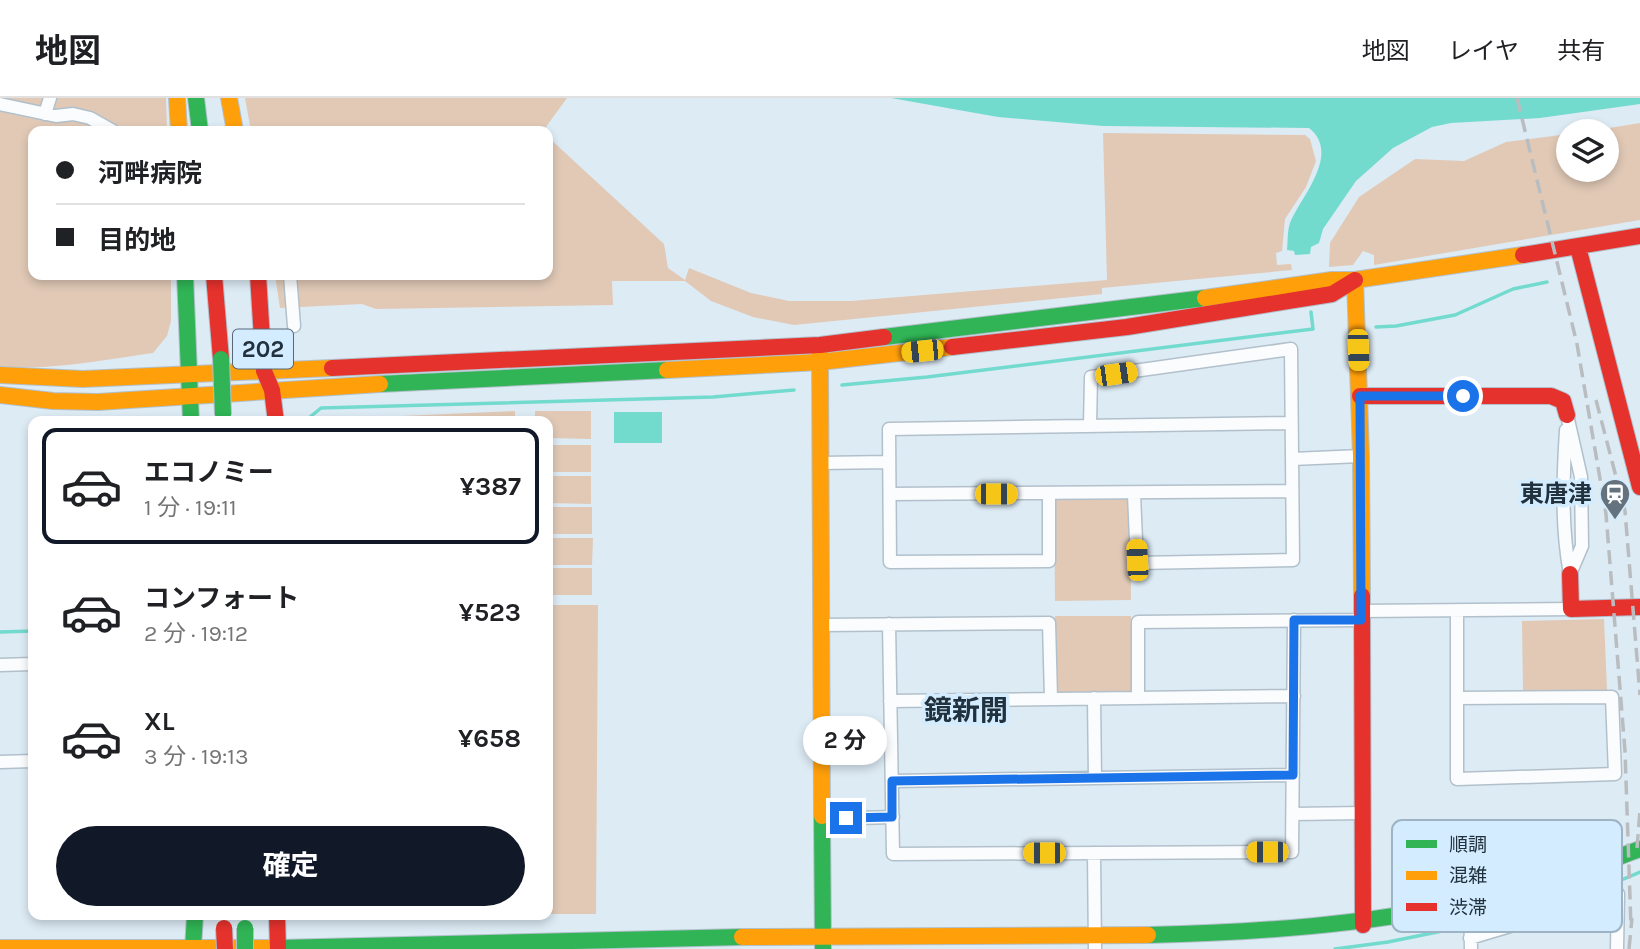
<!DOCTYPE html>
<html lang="ja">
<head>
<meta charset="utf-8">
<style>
  :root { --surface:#fff; --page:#f2f2f2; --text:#202124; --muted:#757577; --line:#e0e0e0; --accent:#111827 }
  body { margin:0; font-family:Karla,"Noto Sans JP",sans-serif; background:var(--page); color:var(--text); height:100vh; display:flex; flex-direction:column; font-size:26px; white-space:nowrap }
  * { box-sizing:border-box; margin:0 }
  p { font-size:23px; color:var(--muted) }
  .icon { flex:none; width:38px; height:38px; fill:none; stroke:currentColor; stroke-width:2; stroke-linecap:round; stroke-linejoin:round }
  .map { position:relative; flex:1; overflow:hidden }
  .drawer { position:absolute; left:28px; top:318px; width:525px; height:504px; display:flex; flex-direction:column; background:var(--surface); border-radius:14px; box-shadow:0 4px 10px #0003 }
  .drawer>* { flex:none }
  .hud { position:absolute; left:28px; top:28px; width:525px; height:154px; border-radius:14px; box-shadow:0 4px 10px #0003; display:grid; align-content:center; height:154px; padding:0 28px; background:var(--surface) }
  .fabs { position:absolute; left:1556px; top:21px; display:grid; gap:14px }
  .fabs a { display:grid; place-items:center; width:63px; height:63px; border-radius:50%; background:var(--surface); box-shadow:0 4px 10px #0003; font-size:35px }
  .end { position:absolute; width:32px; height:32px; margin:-16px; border:9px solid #1a73e8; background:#fff; box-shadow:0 0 0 4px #fff }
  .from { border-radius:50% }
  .bubble { position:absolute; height:49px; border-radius:24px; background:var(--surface); box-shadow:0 4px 10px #0003; font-size:23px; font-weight:700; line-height:49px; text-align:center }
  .car { position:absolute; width:21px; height:42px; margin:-21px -10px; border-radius:9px; box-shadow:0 0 5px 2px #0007; background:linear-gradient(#f5c518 24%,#345 0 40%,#f5c518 0 76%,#345 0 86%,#f5c518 0) }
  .hud b { display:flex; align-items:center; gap:24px; height:66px; font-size:26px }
  .hud b+b { border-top:2px solid var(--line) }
  .hud i { width:18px; height:18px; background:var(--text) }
  ul { padding:12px 0 0; list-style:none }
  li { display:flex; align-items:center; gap:21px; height:116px; margin:0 14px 10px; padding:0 14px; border:4px solid transparent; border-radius:14px }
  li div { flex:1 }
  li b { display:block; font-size:26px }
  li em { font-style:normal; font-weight:700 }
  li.on { border-color:var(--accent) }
  li>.icon { width:63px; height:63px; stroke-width:1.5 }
  .button { display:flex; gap:14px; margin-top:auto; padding:14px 28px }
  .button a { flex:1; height:80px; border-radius:42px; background:var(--accent); color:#fff; font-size:28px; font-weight:700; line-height:80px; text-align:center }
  header { display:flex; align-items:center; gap:42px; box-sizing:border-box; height:98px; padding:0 35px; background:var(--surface); border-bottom:2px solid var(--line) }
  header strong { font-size:33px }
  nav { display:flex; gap:38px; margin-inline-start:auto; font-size:24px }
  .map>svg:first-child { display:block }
  .green { fill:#e1c9b6 }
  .water { fill:#73dace }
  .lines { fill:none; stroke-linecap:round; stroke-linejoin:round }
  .stream { stroke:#73dace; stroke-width:3.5 }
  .street-casing { stroke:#b2c0cb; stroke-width:15 }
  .fast-casing { stroke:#b2c0cb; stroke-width:18 }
  .slow-casing { stroke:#b2c0cb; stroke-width:18 }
  .jam-casing { stroke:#b2c0cb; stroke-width:18 }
  .street { stroke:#fafcfe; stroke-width:12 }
  .fast { stroke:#30b455; stroke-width:16 }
  .slow { stroke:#ff9f0a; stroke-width:16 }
  .jam { stroke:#e5322d; stroke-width:16 }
  .rail { stroke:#b9bdc0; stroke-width:3.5; stroke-dasharray:14 7; stroke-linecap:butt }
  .fast-bridge-casing { stroke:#b2c0cb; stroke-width:18; stroke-linecap:butt }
  .jam-bridge-casing { stroke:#b2c0cb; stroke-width:18; stroke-linecap:butt }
  .fast-bridge { stroke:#30b455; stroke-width:16 }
  .jam-bridge { stroke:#e5322d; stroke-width:16 }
  .route { stroke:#1a73e8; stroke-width:9 }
  .labels { text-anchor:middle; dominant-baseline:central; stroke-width:7; stroke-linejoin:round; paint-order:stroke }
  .shield { fill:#d3ecff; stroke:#566977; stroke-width:2 }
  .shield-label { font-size:23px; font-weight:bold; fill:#21313d }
  .poi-label { font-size:24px; font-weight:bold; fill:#21313d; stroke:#d3ecff; text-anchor:end }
  .quarter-label { font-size:28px; font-weight:bold; fill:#21313d; stroke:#d3ecff }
  .key { fill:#d3ecff; stroke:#9eb4c5; stroke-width:2 }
  .key-label { font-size:19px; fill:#21313d }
</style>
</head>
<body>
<header>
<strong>地図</strong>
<nav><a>地図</a><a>レイヤ</a><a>共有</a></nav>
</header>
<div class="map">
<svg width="1640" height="851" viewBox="0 0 1640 851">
  <rect width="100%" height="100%" fill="#ddebf5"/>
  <path class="green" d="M0,0h166l1,33h-134v144h138v46l-4,15 -14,17c-51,7 -102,18 -153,13z
    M245,0h322l-24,33h-292z
    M1640,25v97l-266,45v-10l-11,-4 -10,14 -24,2 1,-24 29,-46 56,-38 49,2 42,-19 62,-8v36h38v-39h-15z
    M1103,35l202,2 5,4 6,22 -10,26 -21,32 -3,32 -6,2 1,12 14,-1 1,6 -190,18v6l-308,31 -41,-8 -42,-16 -26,-20h-73l1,24 -237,4 -14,-5 -82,4 -5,-33h273v-138l116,107 4,24 17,12 4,-12 62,25 38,8h62l256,-21z
    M515,313v11h-185l2,-3z
    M535,313h56v28l-43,-1v-16h-13z
    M548,347h43v27h-43z
    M548,378h43v28l-43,-1z
    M1130,401l1,101 -76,1 -1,-101z
    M548,409h44v27h-44z
    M548,440h45l-1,27h-44z
    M548,470h44v27h-44z
    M548,507h50l-2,309h-48z
    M1055,518h76v77h-75z
    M1604,521l3,71 -84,2 -1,-71z"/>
  <path class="water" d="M891,0h749v6l-100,14 -89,5 -19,4 -39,21 -37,33 -33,48 -4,14 -8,4 -1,7 -15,1 -1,-4 -7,-1c1,-9 0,-18 3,-27 10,-25 52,-69 19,-95l-206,-2 -105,-9z
    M614,314h48v31h-48z"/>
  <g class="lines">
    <path class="stream" d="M1376,229l20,-1 59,-11 58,-26 34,-7
      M842,287l85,-8 386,-48 -2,-17
      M304,324l17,-14 392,-11 81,-7
      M0,534l33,-1
      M1475,826c55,-13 113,-29 165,-52
      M1335,851l53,-7 79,-16"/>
    <g class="street-casing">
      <path id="street" d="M0,6l56,12 17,-2 17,4 23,13
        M45,16l5,-16
        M290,177l4,51
        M1567,317l14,62 1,69 -12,28
        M1090,327l1,-48 200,-28 2,211 -156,3 -3,-69
        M1566,332c-3,48 -5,96 4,144
        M1292,361l69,-3
        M820,365l69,-1
        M890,396l402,-3
        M1049,396v67l-159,1 -1,-133 402,-6
        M1361,513l210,-2
        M889,526l4,230 399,-2 2,-232
        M821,527l228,-2 2,75
        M0,567l33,-1
        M1138,599v-75l223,-2
        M1094,600l1,80
        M1457,600l155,-1 3,77 -158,5v-167
        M890,603l404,-5
        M0,664l33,-1
        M892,683l401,-6
        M1293,716l70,-1
        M822,721l71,-2
        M1094,755l1,96
        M1470,807l1,44
        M1470,840l148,-44 -1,55"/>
    </g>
    <g class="fast-casing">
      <path id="fast" d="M196,0l4,33
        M185,177l6,147
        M884,239l321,-39
        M380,286l287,-14
        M822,718l1,133
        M1148,837c134,-3 273,-14 401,-54 31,-9 61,-21 91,-32
        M278,850l464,-11
        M193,851l2,-34"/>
    </g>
    <g class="slow-casing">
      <path id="slow" d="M177,0l2,33
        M229,0l6,33
        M1355,182l6,176 1,140
        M1205,200l127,-18h23l168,-25
        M820,254l2,464
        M667,272l153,-8 132,-15
        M0,277l83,4 249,-11
        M0,297l53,6 45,1 282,-18
        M742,839l406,-2
        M0,850h278"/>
    </g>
    <g class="jam-casing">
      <path id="jam" d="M1578,149l62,240
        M1523,157l117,-19
        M214,177l7,84
        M258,177l6,96 8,19 4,32
        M952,249l175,-20 205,-33 23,-14
        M332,270l488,-23 64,-8
        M1360,298h191l12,5 4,14
        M1570,476l1,35 69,-2
        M1362,498l1,329
        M277,817l1,34"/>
    </g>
    <use href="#street" class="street"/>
    <use href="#fast" class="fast"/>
    <use href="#slow" class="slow"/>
    <use href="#jam" class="jam"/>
    <path class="rail" d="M1517,0l60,246 29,170 19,237 6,176
      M1596,302l29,111 15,184
      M1637,750l3,-38
      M1629,851l3,-31"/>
    <g class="fast-bridge-casing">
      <path id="fast-bridge" d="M221,261l2,56
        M245,830v21"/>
    </g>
    <g class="jam-bridge-casing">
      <path id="jam-bridge" d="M224,830l1,21"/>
    </g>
    <use href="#fast-bridge" class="fast-bridge"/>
    <use href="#jam-bridge" class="jam-bridge"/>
  </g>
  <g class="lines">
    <path class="route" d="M846,720l46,-1v-36l401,-6 1,-155h67l-1,-224h103"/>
  </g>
  <defs>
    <g id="station-pin" transform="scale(1.575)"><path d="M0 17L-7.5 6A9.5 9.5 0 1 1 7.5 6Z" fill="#63727d" stroke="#d3ecff"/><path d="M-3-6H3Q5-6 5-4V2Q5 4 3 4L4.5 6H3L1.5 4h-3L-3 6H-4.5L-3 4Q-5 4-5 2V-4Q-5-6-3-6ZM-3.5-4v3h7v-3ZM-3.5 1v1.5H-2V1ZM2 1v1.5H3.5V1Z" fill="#fff"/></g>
  </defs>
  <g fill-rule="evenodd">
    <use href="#station-pin" x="1615" y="396"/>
  </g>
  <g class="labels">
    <rect class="shield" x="233" y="231.5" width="60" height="39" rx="5"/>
    <g class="shield-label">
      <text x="263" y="251">202</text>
    </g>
    <g class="poi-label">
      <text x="1592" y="396">東唐津</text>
    </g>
    <g class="quarter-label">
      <text x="966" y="612">鏡新開</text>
    </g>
  </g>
  <rect x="1392" y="722" width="230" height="112" rx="10" class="key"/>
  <rect x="1406" y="742" width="31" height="8" fill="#30b455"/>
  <rect x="1406" y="773" width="31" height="9" fill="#ff9f0a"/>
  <rect x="1406" y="805" width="31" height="8" fill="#e5322d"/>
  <g class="key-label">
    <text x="1449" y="753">順調</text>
    <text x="1449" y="784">混雑</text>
    <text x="1449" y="816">渋滞</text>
  </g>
</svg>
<div class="fabs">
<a><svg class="icon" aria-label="layers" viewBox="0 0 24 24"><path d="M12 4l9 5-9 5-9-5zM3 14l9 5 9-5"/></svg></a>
</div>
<i class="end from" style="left:1463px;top:298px"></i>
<i class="end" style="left:846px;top:720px"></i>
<div class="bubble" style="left:803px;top:618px;width:84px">2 分</div>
<i class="car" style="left:1358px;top:252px;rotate:178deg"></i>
<i class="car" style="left:922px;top:253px;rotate:264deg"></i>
<i class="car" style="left:1116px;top:276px;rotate:82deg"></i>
<i class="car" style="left:996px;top:396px;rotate:90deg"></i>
<i class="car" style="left:1137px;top:462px;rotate:357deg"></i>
<i class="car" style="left:1267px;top:754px;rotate:270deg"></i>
<i class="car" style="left:1044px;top:755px;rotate:270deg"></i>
<div class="hud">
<b><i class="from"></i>河畔病院</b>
<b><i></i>目的地</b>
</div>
<section class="drawer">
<ul>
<li class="on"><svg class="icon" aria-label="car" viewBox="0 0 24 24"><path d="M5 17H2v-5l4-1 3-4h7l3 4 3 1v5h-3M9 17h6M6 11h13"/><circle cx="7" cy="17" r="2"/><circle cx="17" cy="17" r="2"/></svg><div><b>エコノミー</b><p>1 分 · 19:11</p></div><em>¥387</em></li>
<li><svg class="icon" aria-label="car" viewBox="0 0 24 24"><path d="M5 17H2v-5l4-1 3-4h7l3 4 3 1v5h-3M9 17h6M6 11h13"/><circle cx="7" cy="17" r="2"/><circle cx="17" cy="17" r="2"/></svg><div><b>コンフォート</b><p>2 分 · 19:12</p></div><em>¥523</em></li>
<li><svg class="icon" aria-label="car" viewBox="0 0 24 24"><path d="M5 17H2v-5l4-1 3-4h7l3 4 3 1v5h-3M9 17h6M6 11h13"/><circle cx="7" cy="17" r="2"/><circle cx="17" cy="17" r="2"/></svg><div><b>XL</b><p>3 分 · 19:13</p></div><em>¥658</em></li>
</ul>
<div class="button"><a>確定</a></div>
</section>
</div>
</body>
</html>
